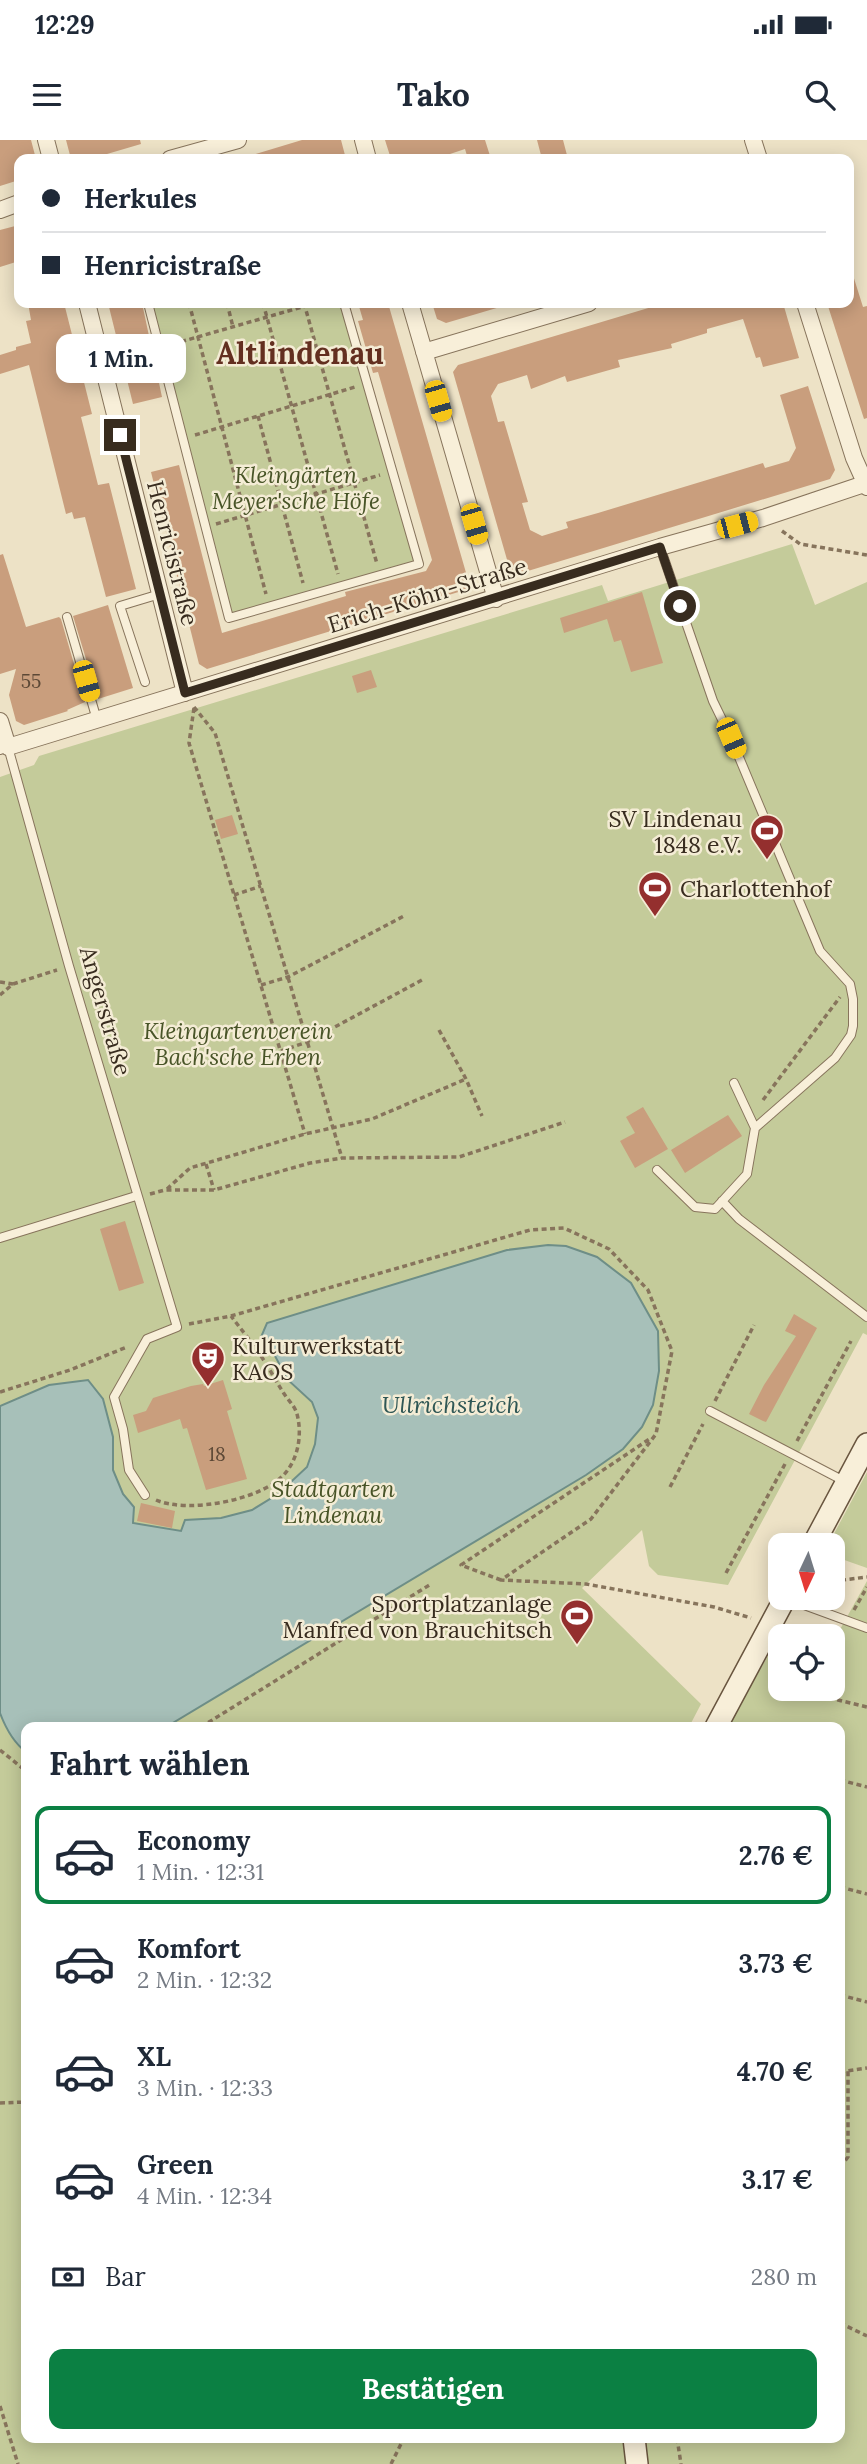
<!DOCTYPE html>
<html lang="de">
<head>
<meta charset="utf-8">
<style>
  :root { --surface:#fff; --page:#f6f6f7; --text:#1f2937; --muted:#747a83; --line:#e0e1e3; --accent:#0b8043 }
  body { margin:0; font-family:Lora,serif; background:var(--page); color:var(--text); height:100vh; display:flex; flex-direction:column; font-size:26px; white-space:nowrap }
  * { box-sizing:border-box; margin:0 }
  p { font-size:23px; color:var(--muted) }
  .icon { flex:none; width:38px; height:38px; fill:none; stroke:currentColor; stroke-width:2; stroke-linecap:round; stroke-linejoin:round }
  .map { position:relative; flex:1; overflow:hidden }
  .drawer { position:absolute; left:21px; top:1582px; width:824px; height:721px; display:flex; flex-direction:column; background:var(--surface); border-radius:14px; box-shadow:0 4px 18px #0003 }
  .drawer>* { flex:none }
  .banner { position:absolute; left:14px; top:14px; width:840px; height:154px; border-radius:14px; box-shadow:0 4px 18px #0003; display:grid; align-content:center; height:154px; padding:0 28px; background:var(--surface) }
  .needle { width:46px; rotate:184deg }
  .controls { position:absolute; left:768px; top:1393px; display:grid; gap:14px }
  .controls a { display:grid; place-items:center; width:77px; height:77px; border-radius:14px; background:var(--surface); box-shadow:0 4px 18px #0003; font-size:35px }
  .end { position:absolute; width:32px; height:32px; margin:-16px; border:9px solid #382c1f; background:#fff; box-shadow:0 0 0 4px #fff }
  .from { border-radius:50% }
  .bubble { position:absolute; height:49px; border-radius:14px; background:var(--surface); box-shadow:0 4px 18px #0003; font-size:23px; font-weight:800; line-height:49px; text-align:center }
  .car { position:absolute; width:21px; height:42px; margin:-21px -10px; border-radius:9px; box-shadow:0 0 5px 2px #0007; background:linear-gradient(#f5c518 24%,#345 0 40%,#f5c518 0 76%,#345 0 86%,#f5c518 0) }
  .banner b { display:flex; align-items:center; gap:24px; height:66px; font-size:26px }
  .banner b+b { border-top:2px solid var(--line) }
  .banner i { width:18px; height:18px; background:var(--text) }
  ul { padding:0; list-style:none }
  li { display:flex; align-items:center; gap:21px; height:98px; margin:0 14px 10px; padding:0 14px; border:4px solid transparent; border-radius:14px }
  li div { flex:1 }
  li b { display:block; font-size:26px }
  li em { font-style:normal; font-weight:800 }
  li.current { border-color:var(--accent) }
  li>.icon { width:63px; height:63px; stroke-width:1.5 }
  h2 { padding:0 28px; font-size:32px; line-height:84px }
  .pay { display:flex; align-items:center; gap:18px; height:77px; padding:0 28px; font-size:26px }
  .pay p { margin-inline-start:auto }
  .action { display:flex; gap:14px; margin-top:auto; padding:14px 28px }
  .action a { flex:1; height:80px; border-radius:14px; background:var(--accent); color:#fff; font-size:28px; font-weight:800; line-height:80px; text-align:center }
  .status { display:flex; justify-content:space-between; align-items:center; height:49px; padding:0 35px; background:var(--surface); direction:ltr }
  .status svg { height:19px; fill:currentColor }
  header { display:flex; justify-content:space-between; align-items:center; height:91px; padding:0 28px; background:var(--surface); font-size:32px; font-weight:800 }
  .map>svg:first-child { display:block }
  .green { fill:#c4cb9a }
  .water { fill:#a7c0b9; stroke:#6e8e87; stroke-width:2 }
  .building { fill:#c99e7d }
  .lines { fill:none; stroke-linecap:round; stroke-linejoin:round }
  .lane-casing { stroke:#87745c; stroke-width:10 }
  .street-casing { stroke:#87745c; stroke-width:18 }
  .secondary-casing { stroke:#69553f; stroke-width:24 }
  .path { stroke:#87745c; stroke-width:3.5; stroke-dasharray:5 3.5; stroke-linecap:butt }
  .lane { stroke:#f8efd9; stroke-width:8 }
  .street { stroke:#f8efd9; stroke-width:16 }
  .secondary { stroke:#f8efd9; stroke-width:21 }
  .route { stroke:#382c1f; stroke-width:9 }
  .labels { text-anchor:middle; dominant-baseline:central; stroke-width:5; stroke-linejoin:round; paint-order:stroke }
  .number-label { font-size:19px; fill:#5c4836 }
  .park-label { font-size:23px; font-style:italic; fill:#485427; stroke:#f4ecd5 }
  .street-label { font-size:23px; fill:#382c1f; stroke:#f4ecd5 }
  .poi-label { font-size:23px; fill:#382c1f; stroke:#f4ecd5; text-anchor:end }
  .water-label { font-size:24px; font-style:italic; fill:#2f5755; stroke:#f4ecd5 }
  .district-label { font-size:30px; font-weight:bold; fill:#632f20; stroke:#f4ecd5 }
</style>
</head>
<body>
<div class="status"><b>12:29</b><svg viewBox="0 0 49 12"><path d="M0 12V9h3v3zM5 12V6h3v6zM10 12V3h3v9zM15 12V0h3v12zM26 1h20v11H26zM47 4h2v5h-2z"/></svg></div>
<header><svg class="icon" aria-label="menu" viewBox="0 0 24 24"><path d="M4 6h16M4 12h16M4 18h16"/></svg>Tako<svg class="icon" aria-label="search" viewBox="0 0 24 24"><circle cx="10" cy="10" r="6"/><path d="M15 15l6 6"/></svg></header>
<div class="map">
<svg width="867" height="2324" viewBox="0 0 867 2324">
  <rect width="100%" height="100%" fill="#ede2c6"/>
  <path class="green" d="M148,163h196l75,261 -190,54z
    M792,404l23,61 52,-23v753l-4,-2 -135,252 -70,-10 -9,-9 -7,-36 -60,58 119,116 -12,23h-663v711h814v-711h-113l42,-73 11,4v31h53v-47l34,-61v883h-867v-1687l34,-12 5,-9 563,-171 6,16z
    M867,1332v96l-34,-12v-11h-5z"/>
  <path class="water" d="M548,1105l18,1 31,11 34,26 27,48 1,40 -6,34 -11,22 -19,22 -37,26 -420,252h-140v25c-13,-10 -20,-23 -26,-39v-307l49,-21 39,-5 15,19 10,38v33l10,24 11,13 -1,16 48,8 4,-11 36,-2 31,-8 26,-16 29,-27 8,-23 3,-26 -6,-16 -24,-22 -13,-24 -14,-19 6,-14 240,-73z"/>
  <path class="building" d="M0,0h31l5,19h-17v21l-19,6z
    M66,0h74l1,4 -51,15h-19z
    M302,0h39l5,19h-94v-4z
    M385,0h100l6,19h-23l-3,-10 -30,10h-44z
    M537,0h26l5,19h-26z
    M19,85v36l-19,6v-37z
    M849,132h3l11,35 4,-1v112l-3,1 -37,-116h22z
    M28,163h36l28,111 -11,3 17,68 11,-2 27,106 -30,8 -21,-80 -11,2 -2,-7 -6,2 -37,-149 -29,9v-19l16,-5v-3l15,-4 -5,-22 5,-1z
    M108,163h34l20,94 -29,7z
    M358,163h30l81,280 -4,7 -258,79 -8,-5 -48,-192 28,-7 43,168 124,-37 -1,-4 81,-21 6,-11 -54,-188 -5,1 -15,-52 5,-1z
    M432,163h68v4l-54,16 -9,-4z
    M665,163h118l16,55 -36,9 -3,-10 -4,1 -13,-39 -36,10v4l-36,11 1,4 -54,12 2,7 -53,15 -2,-6 -34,13 -4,-14 -29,9 -7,12 7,26 6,-1 24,81 -6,1 8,27 12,6 26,-8 -2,-6 32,-9 165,-50 2,5 24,-7 7,-13 -16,-53 28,-9 27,84 -5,9 -312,95 -8,-4 -57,-198 5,-7z
    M3,414l23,73 33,-10 2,2 24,83 -18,8 1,1 -44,14 -8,-4 -7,-26 7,-26 -16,5v-119z
    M642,452l21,71 -32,9 -10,-32 -7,2 -7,-23 -43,14 -4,-15z
    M108,465l25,83 -35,11 -25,-83z
    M371,530l6,17 -20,6 -5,-17z
    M232,675l6,19 -17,5 -6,-19z
    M643,967l25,42 -33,19 -15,-27 15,-8 -9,-16z
    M728,975l14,21 -57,37 -14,-23z
    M125,1081l19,62 -25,8 -19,-62z
    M794,1174l23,14 -51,94 -3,-1 -14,-7 15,-29 32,-49 -11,-5z
    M223,1240l9,29 -5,2 20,68 -41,11 -19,-62 -4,1 -3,-10 -42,14 -5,-18 13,-4 7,-13 38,-12 12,-2 1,2z
    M141,1363l34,8 -3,17 -35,-7z"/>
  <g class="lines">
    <g class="lane-casing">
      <path id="lane" d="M148,163l81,315 190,-54 -75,-261
        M660,407l53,154 18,37 89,213 30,33 3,15v27l-2,9 -16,23 -80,70
        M67,477l30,103
        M145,542l-25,-76 40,-12
        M0,610l8,-3 61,219 108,361 -30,12 -33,58 9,32 6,41 16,25
        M657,1030l38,37 20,2 32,-35 8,-46 -21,-45
        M722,1061l17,18 128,98
        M0,1098l136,-42
        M710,1271l134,70
        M785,1458l82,30"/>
    </g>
    <g class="street-casing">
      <path id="street" d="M46,0l5,19
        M363,0l5,19
        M753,0l6,19
        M170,19l68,-19
        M0,70l19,-7
        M87,163l98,390
        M410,163l86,296
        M805,163l49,155 13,29
        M424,212l165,-49
        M0,581l8,26 652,-200 103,-29 104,-35"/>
    </g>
    <g class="secondary-casing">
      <path id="secondary" d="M813,1405l54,-101
        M716,1587l69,-129
        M634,2298l3,26"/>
    </g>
    <path class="path" d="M189,163l77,291
      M227,163l6,24
      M263,163l75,271
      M304,163l73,261
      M173,204l143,-41
      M258,276l45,167
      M195,295l160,-48
      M216,384l164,-49
      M782,391l18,13 67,11
      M194,567l21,26 127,425
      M194,568l-5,35 116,391
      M234,755l27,-9
      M0,842l13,2
      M261,845l27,-8 116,-61
      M0,855l13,-11 44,-14
      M439,890l27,49 16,37
      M281,911l26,-9 115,-62
      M763,960l77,-103
      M206,1024l8,26
      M167,1049l23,-21 115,-34 67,-15 94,-40
      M150,1054l15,-4h49l96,-27 32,-5 117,-1 106,-35
      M189,1184l42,-8 299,-86 34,-2 45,21 39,41 24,61 -16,83 -65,85 -90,61 85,4 128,23 37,11
      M0,1252l70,-22 57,-23
      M715,1261l39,-76
      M797,1301l54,-100
      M670,1347l33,-63
      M156,1360c32,14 110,0 131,-29 12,-16 15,-38 10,-57 -2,-8 -10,-15 -14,-22 -6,-9 -11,-19 -17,-28 -10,-17 -23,-32 -35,-48
      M726,1433l59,-109
      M833,1437l10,3 24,-3
      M501,1440l-40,-15 190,-127
      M854,1470l13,-23
      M833,1509l9,-17
      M812,1549l-3,4 58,14
      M201,1587l230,-143
      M0,1610l26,21
      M840,1640l27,7
      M840,1747l27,7
      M840,1855l27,7
      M840,1932l27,-4
      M0,1963l26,-1
      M840,2027l8,-10v-86
      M840,2183l27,13
      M0,2266l18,58
      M677,2298l4,26
      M391,2324l13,-26"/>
    <use href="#lane" class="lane"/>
    <use href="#street" class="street"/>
    <use href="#secondary" class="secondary"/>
  </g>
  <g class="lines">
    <path class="route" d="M120,295l65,258 475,-146 20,59"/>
  </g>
  <defs>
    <g id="stadium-pin" transform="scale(1.75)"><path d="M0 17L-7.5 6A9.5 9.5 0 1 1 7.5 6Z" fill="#942f2e" stroke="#f4ecd5"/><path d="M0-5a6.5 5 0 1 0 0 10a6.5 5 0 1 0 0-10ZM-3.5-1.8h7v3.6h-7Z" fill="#fff"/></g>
    <g id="theatre-pin" transform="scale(1.75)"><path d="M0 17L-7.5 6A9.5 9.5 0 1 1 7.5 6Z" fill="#942f2e" stroke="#f4ecd5"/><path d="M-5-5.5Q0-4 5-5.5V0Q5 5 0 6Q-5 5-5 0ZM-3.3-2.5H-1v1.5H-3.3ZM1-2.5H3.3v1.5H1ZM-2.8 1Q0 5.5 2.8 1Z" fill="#fff"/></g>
  </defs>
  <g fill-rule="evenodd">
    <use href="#stadium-pin" x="767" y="691"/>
    <use href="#stadium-pin" x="655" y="748"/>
    <use href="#theatre-pin" x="208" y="1218"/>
    <use href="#stadium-pin" x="577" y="1476"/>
  </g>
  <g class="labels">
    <g class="number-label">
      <text x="31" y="541">55</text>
      <text x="217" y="1314">18</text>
    </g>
    <g class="park-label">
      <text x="296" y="334">Kleingärten<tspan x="296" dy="26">Meyer'sche Höfe</tspan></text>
      <text x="238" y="890">Kleingartenverein<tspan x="238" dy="26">Bach'sche Erben</tspan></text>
      <text x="333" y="1348">Stadtgarten<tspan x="333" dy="26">Lindenau</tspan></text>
    </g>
    <g class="street-label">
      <text transform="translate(173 413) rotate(76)">Henricistraße</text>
      <text transform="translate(427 455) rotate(-17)">Erich-Köhn-Straße</text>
      <text transform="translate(106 871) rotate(74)">Angerstraße</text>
    </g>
    <g class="poi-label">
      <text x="742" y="678">SV Lindenau<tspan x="742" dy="26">1848 e.V.</tspan></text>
      <text x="680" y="748" text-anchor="start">Charlottenhof</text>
      <text x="232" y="1205" text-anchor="start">Kulturwerkstatt<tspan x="232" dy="26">KAOS</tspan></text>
      <text x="552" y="1463">Sportplatzanlage<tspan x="552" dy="26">Manfred von Brauchitsch</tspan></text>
    </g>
    <g class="water-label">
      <text x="451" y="1264">Ullrichsteich</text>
    </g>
    <g class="district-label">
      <text x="300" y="213">Altlindenau</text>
    </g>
  </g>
</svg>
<div class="controls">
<a><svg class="needle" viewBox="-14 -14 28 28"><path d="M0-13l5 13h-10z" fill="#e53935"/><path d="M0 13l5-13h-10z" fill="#747a83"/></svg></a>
<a><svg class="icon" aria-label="locate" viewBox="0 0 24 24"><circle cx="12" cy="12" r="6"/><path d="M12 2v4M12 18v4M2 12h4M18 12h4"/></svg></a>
</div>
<i class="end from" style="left:680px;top:466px"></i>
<i class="end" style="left:120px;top:295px"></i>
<div class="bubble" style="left:56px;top:194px;width:130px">1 Min.</div>
<i class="car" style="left:438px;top:261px;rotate:164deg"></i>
<i class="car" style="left:474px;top:384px;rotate:164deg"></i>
<i class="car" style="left:737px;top:385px;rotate:75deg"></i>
<i class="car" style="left:86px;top:541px;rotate:164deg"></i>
<i class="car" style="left:731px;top:598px;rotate:157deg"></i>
<div class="banner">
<b><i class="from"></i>Herkules</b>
<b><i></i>Henricistraße</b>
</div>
<section class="drawer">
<h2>Fahrt wählen</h2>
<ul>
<li class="current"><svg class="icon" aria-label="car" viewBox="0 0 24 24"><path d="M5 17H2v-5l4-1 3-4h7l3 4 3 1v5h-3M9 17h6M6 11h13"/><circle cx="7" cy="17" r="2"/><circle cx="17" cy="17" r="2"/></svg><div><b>Economy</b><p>1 Min. · 12:31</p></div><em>2.76 €</em></li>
<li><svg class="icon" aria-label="car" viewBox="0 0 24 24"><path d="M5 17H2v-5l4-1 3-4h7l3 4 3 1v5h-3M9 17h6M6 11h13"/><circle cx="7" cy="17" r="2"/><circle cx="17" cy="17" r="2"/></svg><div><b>Komfort</b><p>2 Min. · 12:32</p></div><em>3.73 €</em></li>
<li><svg class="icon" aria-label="car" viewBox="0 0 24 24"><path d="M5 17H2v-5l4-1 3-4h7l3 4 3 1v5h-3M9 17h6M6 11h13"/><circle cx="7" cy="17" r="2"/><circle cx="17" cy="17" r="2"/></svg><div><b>XL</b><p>3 Min. · 12:33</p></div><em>4.70 €</em></li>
<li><svg class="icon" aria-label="car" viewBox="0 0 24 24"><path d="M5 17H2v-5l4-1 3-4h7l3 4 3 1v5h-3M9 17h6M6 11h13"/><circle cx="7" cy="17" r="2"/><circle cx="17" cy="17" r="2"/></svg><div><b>Green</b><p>4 Min. · 12:34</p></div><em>3.17 €</em></li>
</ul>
<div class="pay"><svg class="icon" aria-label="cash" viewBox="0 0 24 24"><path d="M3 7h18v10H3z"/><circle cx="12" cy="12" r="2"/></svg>Bar<p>280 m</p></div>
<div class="action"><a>Bestätigen</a></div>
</section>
</div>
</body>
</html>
